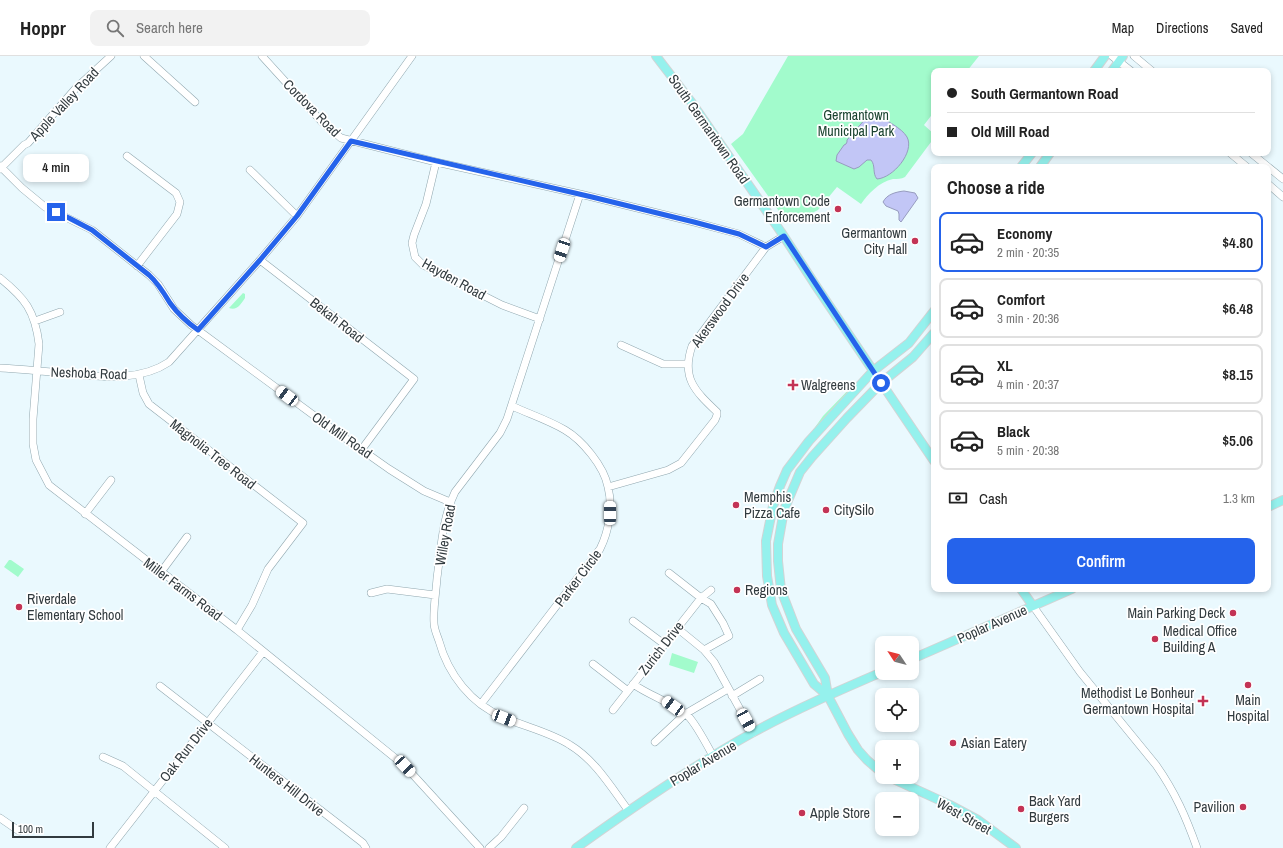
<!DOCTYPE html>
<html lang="en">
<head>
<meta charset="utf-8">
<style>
  :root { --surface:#fff; --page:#f2f2f2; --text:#222; --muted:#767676; --line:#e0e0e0; --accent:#2563eb }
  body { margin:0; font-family:"Archivo Narrow",sans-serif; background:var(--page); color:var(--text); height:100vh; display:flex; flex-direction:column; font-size:15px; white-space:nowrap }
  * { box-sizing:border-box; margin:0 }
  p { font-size:13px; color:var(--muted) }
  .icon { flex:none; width:22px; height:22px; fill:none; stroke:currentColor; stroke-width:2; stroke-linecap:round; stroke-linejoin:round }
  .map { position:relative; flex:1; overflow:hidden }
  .side { position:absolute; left:931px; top:108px; width:340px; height:428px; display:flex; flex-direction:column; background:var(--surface); border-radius:8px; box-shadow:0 2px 6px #0003 }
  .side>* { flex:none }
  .banner { position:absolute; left:931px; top:12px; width:340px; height:88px; border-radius:8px; box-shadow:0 2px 6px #0003; display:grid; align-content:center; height:88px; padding:0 16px; background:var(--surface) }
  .needle { width:26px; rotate:306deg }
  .controls { position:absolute; left:875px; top:580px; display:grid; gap:8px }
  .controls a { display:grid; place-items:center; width:44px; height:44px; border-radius:8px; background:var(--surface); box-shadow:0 2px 6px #0003; font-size:20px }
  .scale { position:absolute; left:12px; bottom:10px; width:82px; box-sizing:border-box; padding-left:4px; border:2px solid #323b3f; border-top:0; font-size:11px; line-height:14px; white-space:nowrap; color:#323b3f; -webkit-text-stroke:3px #fff; paint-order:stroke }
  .end { position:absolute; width:18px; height:18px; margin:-9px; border:5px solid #2563eb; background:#fff; box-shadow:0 0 0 2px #fff }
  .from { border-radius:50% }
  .bubble { position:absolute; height:28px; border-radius:8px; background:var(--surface); box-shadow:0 2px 6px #0003; font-size:13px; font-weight:600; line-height:28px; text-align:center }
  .car { position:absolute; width:12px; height:24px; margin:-12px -6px; border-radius:5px; box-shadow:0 0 3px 1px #0007; background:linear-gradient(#fff 24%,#345 0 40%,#fff 0 76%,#345 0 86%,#fff 0) }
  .banner b { display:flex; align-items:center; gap:14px; height:38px; font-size:15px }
  .banner b+b { border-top:1px solid var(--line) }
  .banner i { width:10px; height:10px; background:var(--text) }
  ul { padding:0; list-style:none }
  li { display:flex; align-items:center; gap:12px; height:60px; margin:0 8px 6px; padding:0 8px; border:2px solid var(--line); border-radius:8px }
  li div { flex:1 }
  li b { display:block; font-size:15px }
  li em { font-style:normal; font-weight:600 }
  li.selected { border-color:var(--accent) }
  li>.icon { width:36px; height:36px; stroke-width:1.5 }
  h2 { padding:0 16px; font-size:18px; line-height:48px }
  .pay { display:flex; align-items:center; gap:10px; height:44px; padding:0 16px; font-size:15px }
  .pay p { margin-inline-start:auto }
  .button { display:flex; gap:8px; margin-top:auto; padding:8px 16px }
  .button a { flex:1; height:46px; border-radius:8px; background:var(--accent); color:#fff; font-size:16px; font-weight:600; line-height:46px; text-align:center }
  header { display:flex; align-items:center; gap:24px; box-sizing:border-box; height:56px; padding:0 20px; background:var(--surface); border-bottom:1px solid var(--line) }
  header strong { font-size:19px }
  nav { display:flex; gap:22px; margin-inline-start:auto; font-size:14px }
  .search { width:280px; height:36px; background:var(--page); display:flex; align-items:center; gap:10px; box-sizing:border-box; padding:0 14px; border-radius:8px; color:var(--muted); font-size:15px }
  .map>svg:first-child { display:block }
  .green { fill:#a2fbcc }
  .water { fill:#c2c6f6; stroke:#979cbf }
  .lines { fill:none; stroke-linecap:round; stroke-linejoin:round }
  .minor-casing { stroke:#90a7af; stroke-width:8 }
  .major-casing { stroke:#d2d4d5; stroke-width:10 }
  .minor { stroke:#fff; stroke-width:7 }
  .major { stroke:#95f1ed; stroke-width:8 }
  .route { stroke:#2563eb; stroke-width:5 }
  .poi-dot { fill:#c33355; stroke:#fff; stroke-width:1.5 }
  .labels { text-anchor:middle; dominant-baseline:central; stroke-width:3.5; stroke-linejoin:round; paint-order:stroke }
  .street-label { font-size:14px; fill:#323b3f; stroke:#fff }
  .park-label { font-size:14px; fill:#1a422f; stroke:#fff }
  .poi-label { font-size:14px; fill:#323b3f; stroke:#fff; text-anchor:start }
</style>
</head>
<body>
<header>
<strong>Hoppr</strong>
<div class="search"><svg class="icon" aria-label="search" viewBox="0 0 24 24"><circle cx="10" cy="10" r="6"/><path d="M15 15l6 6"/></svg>Search here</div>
<nav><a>Map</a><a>Directions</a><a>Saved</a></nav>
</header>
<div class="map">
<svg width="1283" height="792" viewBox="0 0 1283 792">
  <rect width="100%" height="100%" fill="#eaf9fe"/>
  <path class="green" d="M788,0h191l-12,15h-33v41l-10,13 10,9v4l-29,39c-4,2 -7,2 -12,2 -14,3 -25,15 -32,25l-24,-17 -19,23 -14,7 -18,4 -55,-77 12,-10z
    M243,237l2,1v4c-4,6 -8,13 -16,10z
    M856,326l1,1 -46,51v-1l12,-17z
    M9,504h2l13,9 -6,8 -14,-10z
    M672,597l26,9 -4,11 -25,-8z"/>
  <path class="water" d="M873,57l4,2c8,5 25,13 30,22 8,15 -14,41 -30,42 -5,-6 -1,-13 -6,-19h-4l-8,7 -5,2 -18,-8 1,-6 7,-10 2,-1 1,-2v-2l20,-23z
    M904,135l11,2 3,5 -17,24 -2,-2v-6l-1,-3 -12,-5 -3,-4c4,-8 13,-10 21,-11z"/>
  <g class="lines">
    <g class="minor-casing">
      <path id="minor" d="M144,0l51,46
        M262,0l60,66 19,16 95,24 144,32 114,28 45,12 27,13
        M1112,0l19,15
        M1134,0l18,15
        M1230,97l17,14
        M1251,97l32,26
        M127,100l49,37 4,9 -3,12 -40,52
        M436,106l-10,42 -12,31 -2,8 3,14 8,8 79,40 38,14
        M0,110l22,22 23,19 47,23 57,45 9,9 16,25 17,16 144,106 54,38 35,22 26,11
        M0,113l24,-24 4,-2 48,-55 35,-32
        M250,114l47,46
        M1268,128l15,13
        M580,138l-73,225 -7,14 -45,59c-13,27 -14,57 -18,86 -1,15 -4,31 -3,45 0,6 3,12 5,18 9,33 32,63 64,76 22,10 47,15 67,28 25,15 41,42 58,65
        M260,204l154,119 -52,70
        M0,222c25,20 35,33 39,66l-6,75v25l3,16 13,25 188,145 168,136 75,82
        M35,265l25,-9
        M621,289l42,19h24
        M0,312c20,1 41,3 61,5 36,3 77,10 108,-11l91,-102 37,-44 115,-160
        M139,319l4,18 6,11 154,119 -35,46 -16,36 -15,25
        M608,431l60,-17 13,-7 34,-43 2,-5v-3c-22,-21 -36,-34 -25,-66l74,-99 18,-11
        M85,458l26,-34
        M161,516l26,-35
        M669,517l32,25 10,6 12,19 6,13 -25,14
        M371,537l16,-4 48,6
        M1033,550l47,66 76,93c19,27 30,52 41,83
        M633,565l31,23
        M677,572l27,22 10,12 39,71
        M593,608l35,27
        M633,628c17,12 38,18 55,32 8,8 19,29 25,40
        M160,630l203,157 3,5
        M732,640l28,-17
        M481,648l119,-155c9,-18 13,-42 8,-62 -4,-21 -26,-47 -43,-57 -17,-10 -36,-16 -53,-24
        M613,654l88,-112 10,-8
        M655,686l30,-28 43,-25
        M103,701l20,9 102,82
        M0,762l19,13
        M110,792l153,-196
        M489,792l12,-11 23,-29"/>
    </g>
    <g class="major-casing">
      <path id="major" d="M656,0l36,47 89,129 35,54 118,175
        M1094,15l11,-15
        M1112,15l11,-15
        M1021,111l11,-14
        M1040,111l10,-14
        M1268,451l15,-7
        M1021,533l12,17
        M912,603l160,-70
        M828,640l-14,-12 -30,-51 -12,-28 -5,-29 -1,-35 7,-35 7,-20 7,-16 22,-29 64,-70 36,-28 25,-32
        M882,717l-15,-13 -9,-10 -10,-16 -20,-38 -3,-18 -29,-49 -15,-39 -3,-29v-17l6,-34 16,-38 12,-15 35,-39 34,-35 32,-26 21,-24
        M889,721l61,28 28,15 38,28
        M576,792c57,-41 115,-81 176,-115 42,-23 86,-42 130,-61"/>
    </g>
    <use href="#minor" class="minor"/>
    <use href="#major" class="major"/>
  </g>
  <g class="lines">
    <path class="route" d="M56,156l13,6 23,12 57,45c9,8 15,18 21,28 8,11 18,20 28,27l62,-70 37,-44 54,-75 241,56 102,25 45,12 27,13 18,-11 97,147"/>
  </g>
  <g class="poi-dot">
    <circle cx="838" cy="153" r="4"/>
    <circle cx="915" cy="185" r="4"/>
    <path d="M791 323h4v4h4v4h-4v4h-4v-4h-4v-4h4z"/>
    <circle cx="736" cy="449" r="4"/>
    <circle cx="826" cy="454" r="4"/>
    <circle cx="737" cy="534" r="4"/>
    <circle cx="19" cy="551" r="4"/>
    <circle cx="1233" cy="557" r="4"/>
    <circle cx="1155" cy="583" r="4"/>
    <circle cx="1248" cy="629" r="4"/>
    <path d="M1201 639h4v4h4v4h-4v4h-4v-4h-4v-4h4z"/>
    <circle cx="953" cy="687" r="4"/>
    <circle cx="1243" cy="751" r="4"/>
    <circle cx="1021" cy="753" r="4"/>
    <circle cx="802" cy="757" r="4"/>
  </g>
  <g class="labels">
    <g class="street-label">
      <text transform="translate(64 48) rotate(-47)">Apple Valley Road</text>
      <text transform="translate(312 52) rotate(45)">Cordova Road</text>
      <text transform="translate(709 73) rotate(55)">South Germantown Road</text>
      <text transform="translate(454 223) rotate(29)">Hayden Road</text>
      <text transform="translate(720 254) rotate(-54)">Akerswood Drive</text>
      <text transform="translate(337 264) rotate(38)">Bekah Road</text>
      <text transform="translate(89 317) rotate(2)">Neshoba Road</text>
      <text transform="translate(342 379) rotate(35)">Old Mill Road</text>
      <text transform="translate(213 398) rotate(38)">Magnolia Tree Road</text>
      <text transform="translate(445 479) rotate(-80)">Willey Road</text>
      <text transform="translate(578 522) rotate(-53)">Parker Circle</text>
      <text transform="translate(183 533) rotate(37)">Miller Farms Road</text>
      <text transform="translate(992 568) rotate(-24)">Poplar Avenue</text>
      <text transform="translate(661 592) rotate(-52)">Zurich Drive</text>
      <text transform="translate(186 694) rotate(-52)">Oak Run Drive</text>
      <text transform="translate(703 707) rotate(-31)">Poplar Avenue</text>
      <text transform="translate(287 729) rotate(38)">Hunters Hill Drive</text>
      <text transform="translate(964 760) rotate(29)">West Street</text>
    </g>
    <g class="park-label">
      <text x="856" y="59">Germantown<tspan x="856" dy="16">Municipal Park</tspan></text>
    </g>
    <g class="poi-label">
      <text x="830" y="145" text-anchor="end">Germantown Code<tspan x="830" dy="16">Enforcement</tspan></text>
      <text x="907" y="177" text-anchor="end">Germantown<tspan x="907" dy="16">City Hall</tspan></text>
      <text x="801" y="329">Walgreens</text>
      <text x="744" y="441">Memphis<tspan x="744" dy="16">Pizza Cafe</tspan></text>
      <text x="834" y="454">CitySilo</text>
      <text x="745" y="534">Regions</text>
      <text x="27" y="543">Riverdale<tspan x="27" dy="16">Elementary School</tspan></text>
      <text x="1225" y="557" text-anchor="end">Main Parking Deck</text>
      <text x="1163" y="575">Medical Office<tspan x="1163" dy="16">Building A</tspan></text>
      <text x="1194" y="637" text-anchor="end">Methodist Le Bonheur<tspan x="1194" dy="16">Germantown Hospital</tspan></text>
      <text x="1248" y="644" text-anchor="middle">Main<tspan x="1248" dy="16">Hospital</tspan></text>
      <text x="961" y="687">Asian Eatery</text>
      <text x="1029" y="745">Back Yard<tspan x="1029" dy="16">Burgers</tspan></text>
      <text x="1235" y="751" text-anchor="end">Pavilion</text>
      <text x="810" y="757">Apple Store</text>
    </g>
  </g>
</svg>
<div class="controls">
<a><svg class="needle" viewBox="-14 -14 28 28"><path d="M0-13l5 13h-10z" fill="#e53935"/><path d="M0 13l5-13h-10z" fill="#767676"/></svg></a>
<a><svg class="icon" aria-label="locate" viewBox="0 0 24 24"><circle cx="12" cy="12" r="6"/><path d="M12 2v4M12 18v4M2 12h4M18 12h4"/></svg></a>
<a>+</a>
<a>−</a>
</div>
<div class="scale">100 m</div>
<i class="end from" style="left:881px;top:327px"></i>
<i class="end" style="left:56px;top:156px"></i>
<div class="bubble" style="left:23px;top:98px;width:66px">4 min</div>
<i class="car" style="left:562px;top:194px;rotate:198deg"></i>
<i class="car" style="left:287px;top:340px;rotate:307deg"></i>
<i class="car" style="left:610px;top:457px;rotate:0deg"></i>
<i class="car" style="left:673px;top:650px;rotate:306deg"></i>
<i class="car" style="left:504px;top:662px;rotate:111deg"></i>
<i class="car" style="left:746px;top:664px;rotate:151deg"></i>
<i class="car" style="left:405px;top:710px;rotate:137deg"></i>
<div class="banner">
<b><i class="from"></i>South Germantown Road</b>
<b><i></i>Old Mill Road</b>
</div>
<section class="side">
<h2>Choose a ride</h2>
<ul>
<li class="selected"><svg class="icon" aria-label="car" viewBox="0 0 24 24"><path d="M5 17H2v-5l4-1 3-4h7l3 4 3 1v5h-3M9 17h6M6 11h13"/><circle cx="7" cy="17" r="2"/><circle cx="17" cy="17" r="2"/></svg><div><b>Economy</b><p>2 min · 20:35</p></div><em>$4.80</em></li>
<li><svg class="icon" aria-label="car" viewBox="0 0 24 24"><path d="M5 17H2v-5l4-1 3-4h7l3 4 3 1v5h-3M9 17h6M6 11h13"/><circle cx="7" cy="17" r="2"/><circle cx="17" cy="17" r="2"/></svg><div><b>Comfort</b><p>3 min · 20:36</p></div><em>$6.48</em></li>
<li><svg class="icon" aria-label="car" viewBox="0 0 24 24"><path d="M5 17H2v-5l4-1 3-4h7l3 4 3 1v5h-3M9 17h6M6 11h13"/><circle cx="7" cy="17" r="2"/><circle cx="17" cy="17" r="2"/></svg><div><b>XL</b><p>4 min · 20:37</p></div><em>$8.15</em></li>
<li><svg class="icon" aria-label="car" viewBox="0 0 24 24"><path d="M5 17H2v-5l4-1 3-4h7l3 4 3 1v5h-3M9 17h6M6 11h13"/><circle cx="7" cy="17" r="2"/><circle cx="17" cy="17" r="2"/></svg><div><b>Black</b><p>5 min · 20:38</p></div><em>$5.06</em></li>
</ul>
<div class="pay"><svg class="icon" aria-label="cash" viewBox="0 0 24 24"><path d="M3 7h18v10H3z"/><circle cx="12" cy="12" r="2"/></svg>Cash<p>1.3 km</p></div>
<div class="button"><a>Confirm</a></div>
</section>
</div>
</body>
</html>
